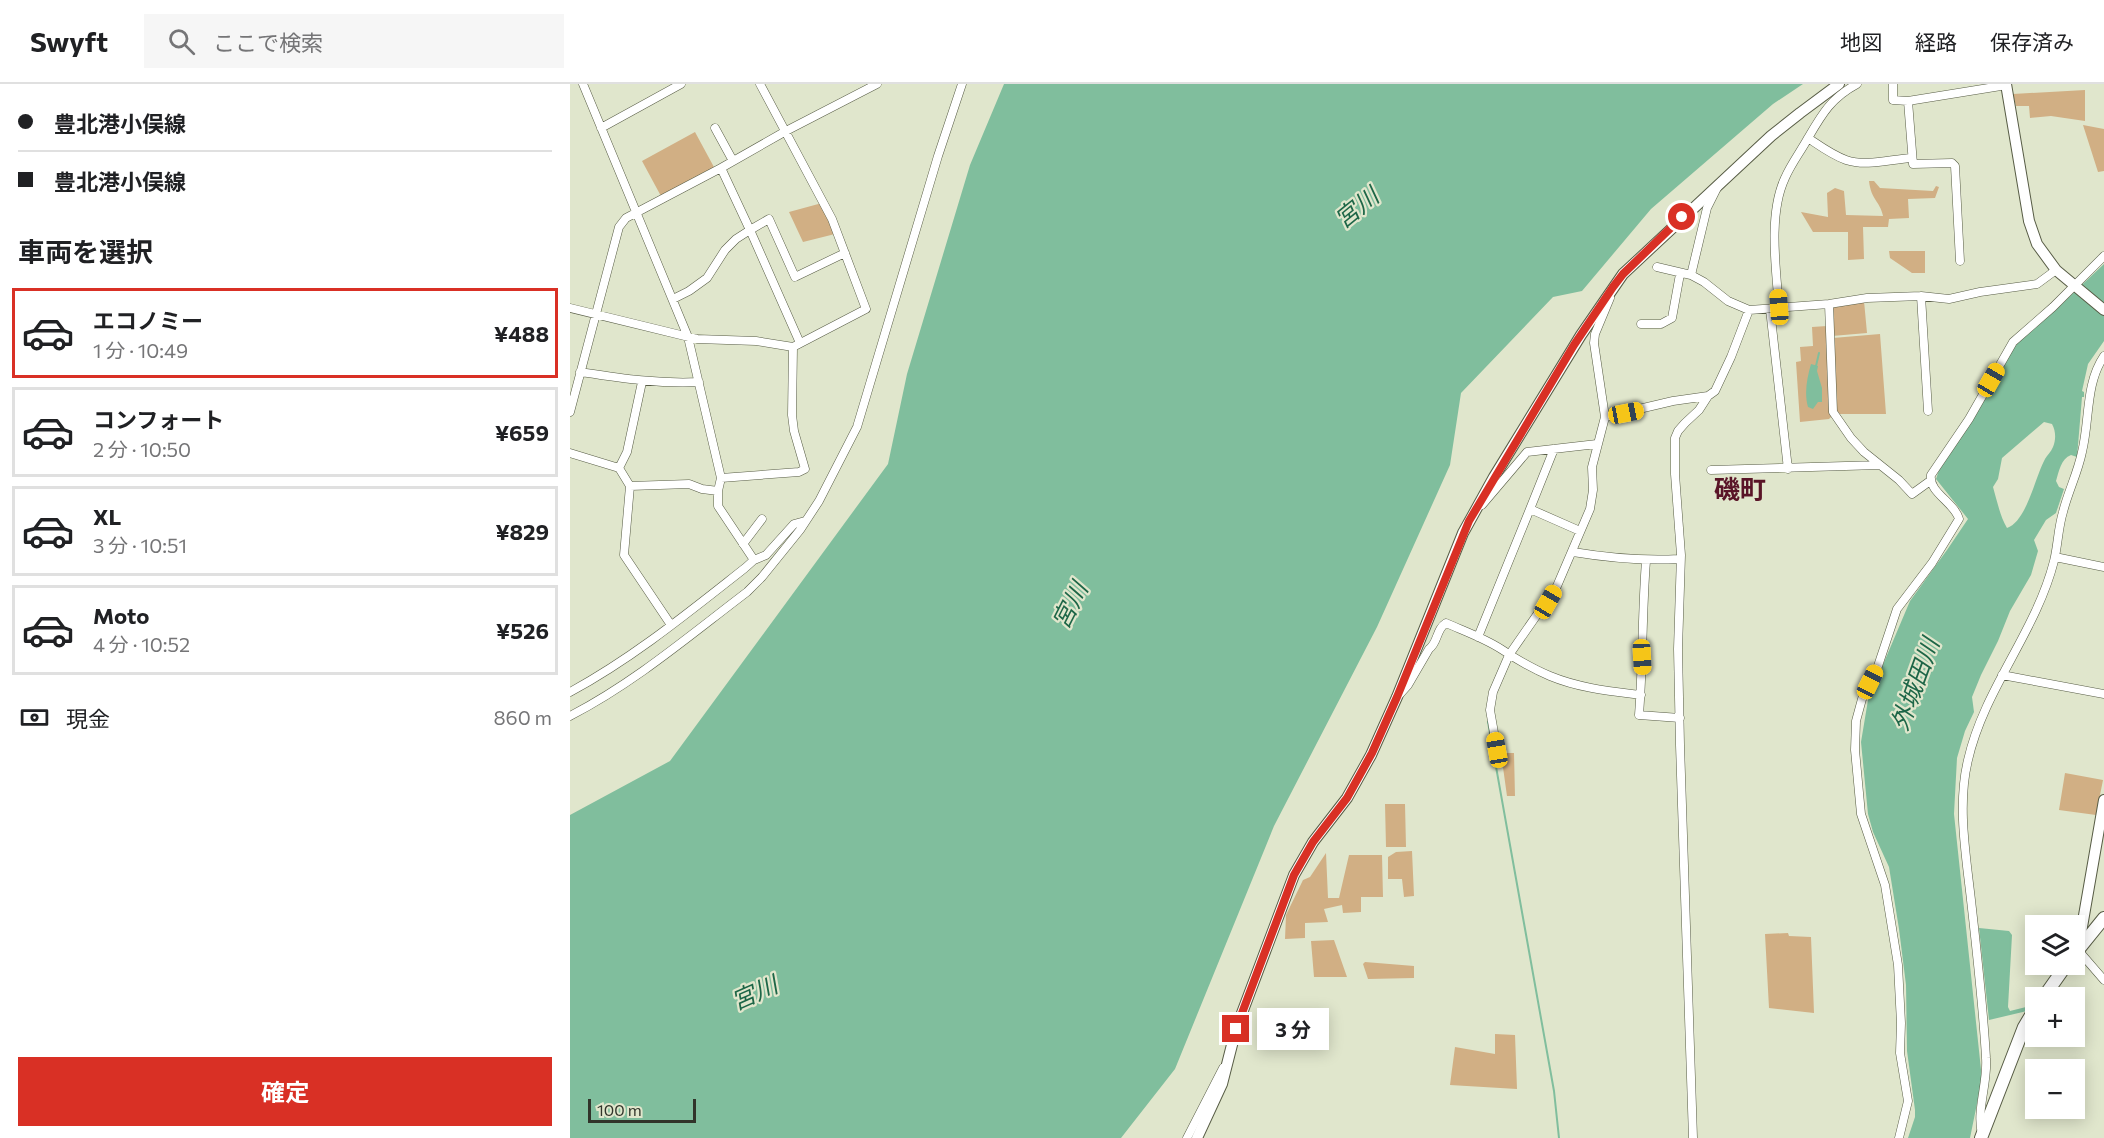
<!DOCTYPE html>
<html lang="ja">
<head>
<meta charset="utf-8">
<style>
  :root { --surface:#fff; --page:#f6f6f6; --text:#202124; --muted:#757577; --line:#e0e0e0; --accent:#d93025 }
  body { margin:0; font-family:Commissioner,"Noto Sans JP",sans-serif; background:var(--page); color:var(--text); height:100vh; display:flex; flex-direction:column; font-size:22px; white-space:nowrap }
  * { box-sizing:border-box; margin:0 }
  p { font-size:20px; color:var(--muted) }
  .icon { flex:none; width:33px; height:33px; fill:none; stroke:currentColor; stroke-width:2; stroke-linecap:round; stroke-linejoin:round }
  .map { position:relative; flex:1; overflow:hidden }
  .side { display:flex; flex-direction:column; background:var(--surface); width:570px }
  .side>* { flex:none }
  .guide { display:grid; align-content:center; height:132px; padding:0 18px; background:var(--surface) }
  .tools { position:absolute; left:1455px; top:831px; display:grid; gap:12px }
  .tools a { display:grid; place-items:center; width:60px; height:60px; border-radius:0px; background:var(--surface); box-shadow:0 3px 15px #0003; font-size:30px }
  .scale { position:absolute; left:18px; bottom:15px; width:108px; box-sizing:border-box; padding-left:6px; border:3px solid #31342a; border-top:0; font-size:16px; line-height:21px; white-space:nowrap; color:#31342a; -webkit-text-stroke:4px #e0e6cc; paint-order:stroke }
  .end { position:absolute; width:27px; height:27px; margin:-14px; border:8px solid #d93025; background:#fff; box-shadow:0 0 0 3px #fff }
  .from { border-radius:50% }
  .bubble { position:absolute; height:42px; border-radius:0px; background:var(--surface); box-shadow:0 3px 15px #0003; font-size:20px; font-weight:700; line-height:42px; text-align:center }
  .car { position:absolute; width:18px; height:36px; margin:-18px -9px; border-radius:8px; box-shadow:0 0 4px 2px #0007; background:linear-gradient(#f5c518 24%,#345 0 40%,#f5c518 0 76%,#345 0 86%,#f5c518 0) }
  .guide b { display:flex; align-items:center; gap:21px; height:57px; font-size:22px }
  .guide b+b { border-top:2px solid var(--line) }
  .guide i { width:15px; height:15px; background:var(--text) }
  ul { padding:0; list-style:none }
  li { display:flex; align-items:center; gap:18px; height:90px; margin:0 12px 9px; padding:0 6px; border:3px solid var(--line); border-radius:0px }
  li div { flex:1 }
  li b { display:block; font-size:22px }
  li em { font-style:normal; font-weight:700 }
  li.current { border-color:var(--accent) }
  li>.icon { width:54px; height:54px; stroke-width:1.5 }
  h2 { padding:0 18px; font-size:27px; line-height:72px }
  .pay { display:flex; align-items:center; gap:15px; height:66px; padding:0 18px; font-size:22px }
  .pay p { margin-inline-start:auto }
  .cta { display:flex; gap:12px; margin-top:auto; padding:12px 18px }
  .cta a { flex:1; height:69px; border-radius:0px; background:var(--accent); color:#fff; font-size:24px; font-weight:700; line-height:69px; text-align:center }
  header { display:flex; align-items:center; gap:36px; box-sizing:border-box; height:84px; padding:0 30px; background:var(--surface); border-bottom:2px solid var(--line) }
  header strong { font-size:28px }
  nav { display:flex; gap:33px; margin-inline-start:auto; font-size:21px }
  .search { width:420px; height:54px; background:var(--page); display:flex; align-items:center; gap:15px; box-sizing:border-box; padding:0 21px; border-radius:0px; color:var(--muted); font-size:22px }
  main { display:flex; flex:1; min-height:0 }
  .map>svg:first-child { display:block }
  .green { fill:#d1af84 }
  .water { fill:#80be9d; fill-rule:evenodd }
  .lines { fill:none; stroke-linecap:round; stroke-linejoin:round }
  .stream { stroke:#80be9d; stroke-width:2 }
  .street-casing { stroke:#575c45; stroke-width:9 }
  .secondary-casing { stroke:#575c45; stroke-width:12 }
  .primary-casing { stroke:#575c45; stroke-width:14 }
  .street { stroke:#fff; stroke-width:8 }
  .secondary { stroke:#fff; stroke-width:10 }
  .primary { stroke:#fff; stroke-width:12 }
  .route { stroke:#d93025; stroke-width:8 }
  .labels { text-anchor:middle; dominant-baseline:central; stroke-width:4.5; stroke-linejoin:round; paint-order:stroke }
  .water-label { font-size:24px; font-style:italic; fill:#1d6647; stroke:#e0e6cc }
  .quarter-label { font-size:26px; font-weight:bold; fill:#591427; stroke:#e0e6cc }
</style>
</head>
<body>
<header>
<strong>Swyft</strong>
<div class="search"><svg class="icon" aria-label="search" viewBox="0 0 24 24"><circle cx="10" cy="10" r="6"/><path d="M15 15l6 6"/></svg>ここで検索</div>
<nav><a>地図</a><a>経路</a><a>保存済み</a></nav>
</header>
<main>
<section class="side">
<div class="guide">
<b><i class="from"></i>豊北港小俣線</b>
<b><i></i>豊北港小俣線</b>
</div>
<h2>車両を選択</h2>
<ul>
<li class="current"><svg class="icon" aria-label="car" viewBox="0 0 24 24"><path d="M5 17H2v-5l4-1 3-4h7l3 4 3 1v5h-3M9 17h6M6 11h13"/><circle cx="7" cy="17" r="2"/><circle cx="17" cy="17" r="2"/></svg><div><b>エコノミー</b><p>1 分 · 10:49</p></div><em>¥488</em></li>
<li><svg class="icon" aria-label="car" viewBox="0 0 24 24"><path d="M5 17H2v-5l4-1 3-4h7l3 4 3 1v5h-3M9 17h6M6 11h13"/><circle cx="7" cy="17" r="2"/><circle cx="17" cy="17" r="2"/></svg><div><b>コンフォート</b><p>2 分 · 10:50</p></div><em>¥659</em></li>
<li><svg class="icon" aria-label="car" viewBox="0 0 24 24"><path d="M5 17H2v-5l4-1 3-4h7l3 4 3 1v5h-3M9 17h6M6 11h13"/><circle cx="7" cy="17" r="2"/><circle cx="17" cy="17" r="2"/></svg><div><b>XL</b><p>3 分 · 10:51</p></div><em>¥829</em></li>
<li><svg class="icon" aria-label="car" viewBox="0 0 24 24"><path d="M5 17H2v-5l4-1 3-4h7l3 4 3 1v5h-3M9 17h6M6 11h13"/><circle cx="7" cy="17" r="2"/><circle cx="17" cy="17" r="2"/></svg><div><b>Moto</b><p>4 分 · 10:52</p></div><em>¥526</em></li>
</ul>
<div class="pay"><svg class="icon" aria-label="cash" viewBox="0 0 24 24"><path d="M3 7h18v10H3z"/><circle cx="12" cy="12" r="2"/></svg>現金<p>860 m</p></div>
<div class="cta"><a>確定</a></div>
</section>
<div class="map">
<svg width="1534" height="1054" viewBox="0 0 1534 1054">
  <rect width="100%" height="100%" fill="#e0e6cc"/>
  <path class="green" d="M1515,6v31l-34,-5 -21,2 -1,-12h-13l-3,-12z
    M1513,41l21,4v42l-6,1z
    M125,48l20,37 -53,29 -20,-37z
    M1299,97h5l6,7 53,3 3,-5 3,1 -4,11 -27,1 1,19 -20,1 -1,8h-25l1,32 -16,1v-28h-35l-12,-20 27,5 -1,-24 8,-5 9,3 2,24 37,1c-3,-15 -12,-16 -14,-35z
    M252,119l13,31 -32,8 -14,-30z
    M1319,167h36v22h-13l-22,-15z
    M1294,217l3,32 -35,3 -1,-28 2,-3z
    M1257,242l4,91 -2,2 -29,3 -4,-60 5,-1 -1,-14 13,-1 -1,-19z
    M1310,250l6,80h-46l-4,-4 -3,-72z
    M931,669h13l1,43h-8z
    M1495,689l38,7 -7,35 -37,-5z
    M815,720h20l1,43h-20z
    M842,767l2,45 -10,1 -2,-18h-14v-22l8,-5z
    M756,769l2,45h11l10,-43h33l1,42h-22v15l-18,1 -1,-8 -18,4 4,13 -23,1v15l-20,1 1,-24 17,-35 7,-3z
    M1218,849l1,3 22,1 3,76 -45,-5 -4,-74z
    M764,856l13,37h-33l-3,-36z
    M795,878l49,4v12l-46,1 -5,-15z
    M925,950l20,1 2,54 -67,-4 5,-38 40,7z"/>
  <path class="water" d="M434,0h799l-30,20 -122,105 -69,82 -29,6 -92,96 -11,72 -73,162 -103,199 -99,243 -54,69h-551v-323l100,-54 218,-297 19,-90 63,-209z
    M1534,180v77l-16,23 -6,27 2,1v5h-2l-5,60 -6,-2c-10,4 -12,16 -15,26l3,6 5,2 -8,24 -10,7 -12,20 4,11 -7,24 -21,36 -12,30 -17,34 -9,22 2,15 -9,19 -8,27 -3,56 28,265 -12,59h-62l7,-21v-7l-8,-59 -1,-66 -7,-56 -10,-62 -16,-35 -5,-18 -7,-72 7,-42 42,-99 37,-51 21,-31 -32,-40 3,-9 67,-114 18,-20 28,-23zM1474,338l8,2c4,7 4,16 1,23 -2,5 -6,8 -8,12 -10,18 -18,62 -38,69 -7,-12 -10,-27 -14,-41l5,-8 4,-21z
    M1241,280l7,2 -1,5 5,17v14h-4l-5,7 -5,-2c-4,-14 -1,-29 3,-43z
    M1409,844l30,3 3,4 -4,72 2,4 20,-5 -3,5 -38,9z"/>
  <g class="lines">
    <path class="stream" d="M1246,282l3,-13
      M918,638l66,369 5,47"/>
    <g class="street-casing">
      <path id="street" d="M1323,0v16l15,1 5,63 39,-1 3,3 5,95
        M1338,17l99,-16
        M31,44l80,-44
        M145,44l18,33
        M1238,54c12,8 24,17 38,22 21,7 45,-1 66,-2
        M151,84l29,62 19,-11 26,58 50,-24
        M1087,183l34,8 13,7 24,19 21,9 80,-6 38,-6 54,-2 28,3 31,-7 57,-8 19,-14
        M1121,191l16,-67 10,-20
        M1351,212l7,115
        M103,215l16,-8 18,-13 18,-28 11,-11 14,-9 50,113
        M1259,220l4,108 18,26 13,14 35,28 13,14 18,-13
        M1209,223c-3,-38 -11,-93 6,-129 6,-14 16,-27 23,-40 14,-24 23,-40 49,-54
        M0,224l127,31 59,2 37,6
        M1200,225l18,160
        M1071,240h20l11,-6 8,-44
        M10,288c40,6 78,12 119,10
        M0,328l49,-185 7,-9 95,-50 65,-37 91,-47
        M1035,333l68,-16 35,-5
        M0,369l49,15 8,-16 15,-70
        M49,384l11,18 59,-2 13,5 16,2
        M1141,386l168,-5
        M151,394l78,-6 6,-3 -11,-38 -2,-16 1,-68 73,-38 -34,-90 -72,-135
        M60,402l-6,69 47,70
        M912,421l45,-53 70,-8
        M960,425l24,-60
        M173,460l19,-25
        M1003,468c36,6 70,9 106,7
        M1485,473l49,10
        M184,476l12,-5 28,-31 11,-3
        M1076,477c-4,51 -3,102 -7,154l41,3
        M908,553l52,-128 50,22
        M1432,591l102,19
        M0,608c63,-34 119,-80 175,-124l9,-8 -36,-54v-15l3,-13 -33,-141 -105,-253
        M830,610l8,-9 21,-36c9,-6 7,-20 17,-26 18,8 38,15 55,26 15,10 32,20 49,27 29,12 59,15 91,19
        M0,632c64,-33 119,-80 177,-124l15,-15 38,-47 19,-29 38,-74 81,-271 24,-72
        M927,666l-7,-40 3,-18 16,-37 48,-69 33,-77 3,-19 -1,-23 13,-50 -11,-74 1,-9 15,-36
        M1508,866l26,30
        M1412,1050c-6,-24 6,-51 4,-76 -3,-53 -9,-105 -15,-158 -5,-45 -14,-95 -3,-140 16,-71 68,-128 86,-199 4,-16 4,-33 9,-49 5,-20 15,-40 19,-60 8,-32 3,-68 22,-96
        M617,1054l36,-70
        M1123,1054l-13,-393 -2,-96 3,-94 -6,-81v-36l3,-7 7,-8 14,-13 9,-14 7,-5 16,-34 18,-47
        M1329,1054l9,-37 -8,-48 1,-30 -3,-58 -13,-80 -24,-71 -6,-64 1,-29 6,-22 16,-33 19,-57 35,-46 27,-44c-4,-16 -31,-27 -28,-44l38,-56 44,-77 40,-35 51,-51"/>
    </g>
    <g class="secondary-casing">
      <path id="secondary" d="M1436,0l23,137 8,23 19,26 48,40
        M1508,866l26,-150
        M627,1054l25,-54 14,-55 58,-154 19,-33 34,-44 24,-43 26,-58 66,-164 31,-56 87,-142 42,-61 148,-138 29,-23 39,-29"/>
    </g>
    <g class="primary-casing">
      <path id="primary" d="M1504,871l30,-37
        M1473,914l24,-34
        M1411,1054l43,-111 12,-20"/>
    </g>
    <use href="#street" class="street"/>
    <use href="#secondary" class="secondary"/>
    <use href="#primary" class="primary"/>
  </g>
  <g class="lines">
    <path class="route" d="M666,945l58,-154 19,-33 34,-44 25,-45 25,-56 72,-176 105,-176 39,-58 10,-13 59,-57"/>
  </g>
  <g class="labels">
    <g class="water-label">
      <text transform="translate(786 123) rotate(-39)">宮川</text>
      <text transform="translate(499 521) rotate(-63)">宮川</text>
      <text transform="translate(1344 600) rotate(-70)">外城田川</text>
      <text transform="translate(184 908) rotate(-24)">宮川</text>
    </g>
    <g class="quarter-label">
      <text x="1170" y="404">磯町</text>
    </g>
  </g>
</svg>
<div class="tools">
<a><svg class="icon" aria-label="layers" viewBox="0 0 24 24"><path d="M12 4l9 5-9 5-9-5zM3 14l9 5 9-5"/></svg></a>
<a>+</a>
<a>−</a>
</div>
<div class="scale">100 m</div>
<i class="end from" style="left:1112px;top:133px"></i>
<i class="end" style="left:666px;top:945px"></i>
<div class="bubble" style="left:687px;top:924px;width:72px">3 分</div>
<i class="car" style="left:1209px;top:223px;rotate:356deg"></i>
<i class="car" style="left:1421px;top:296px;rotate:30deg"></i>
<i class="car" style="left:1056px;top:329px;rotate:79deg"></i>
<i class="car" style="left:978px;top:518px;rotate:30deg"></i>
<i class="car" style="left:1072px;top:573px;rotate:177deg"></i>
<i class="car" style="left:1300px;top:598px;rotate:26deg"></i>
<i class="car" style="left:927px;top:666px;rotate:350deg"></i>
</div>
</main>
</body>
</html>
